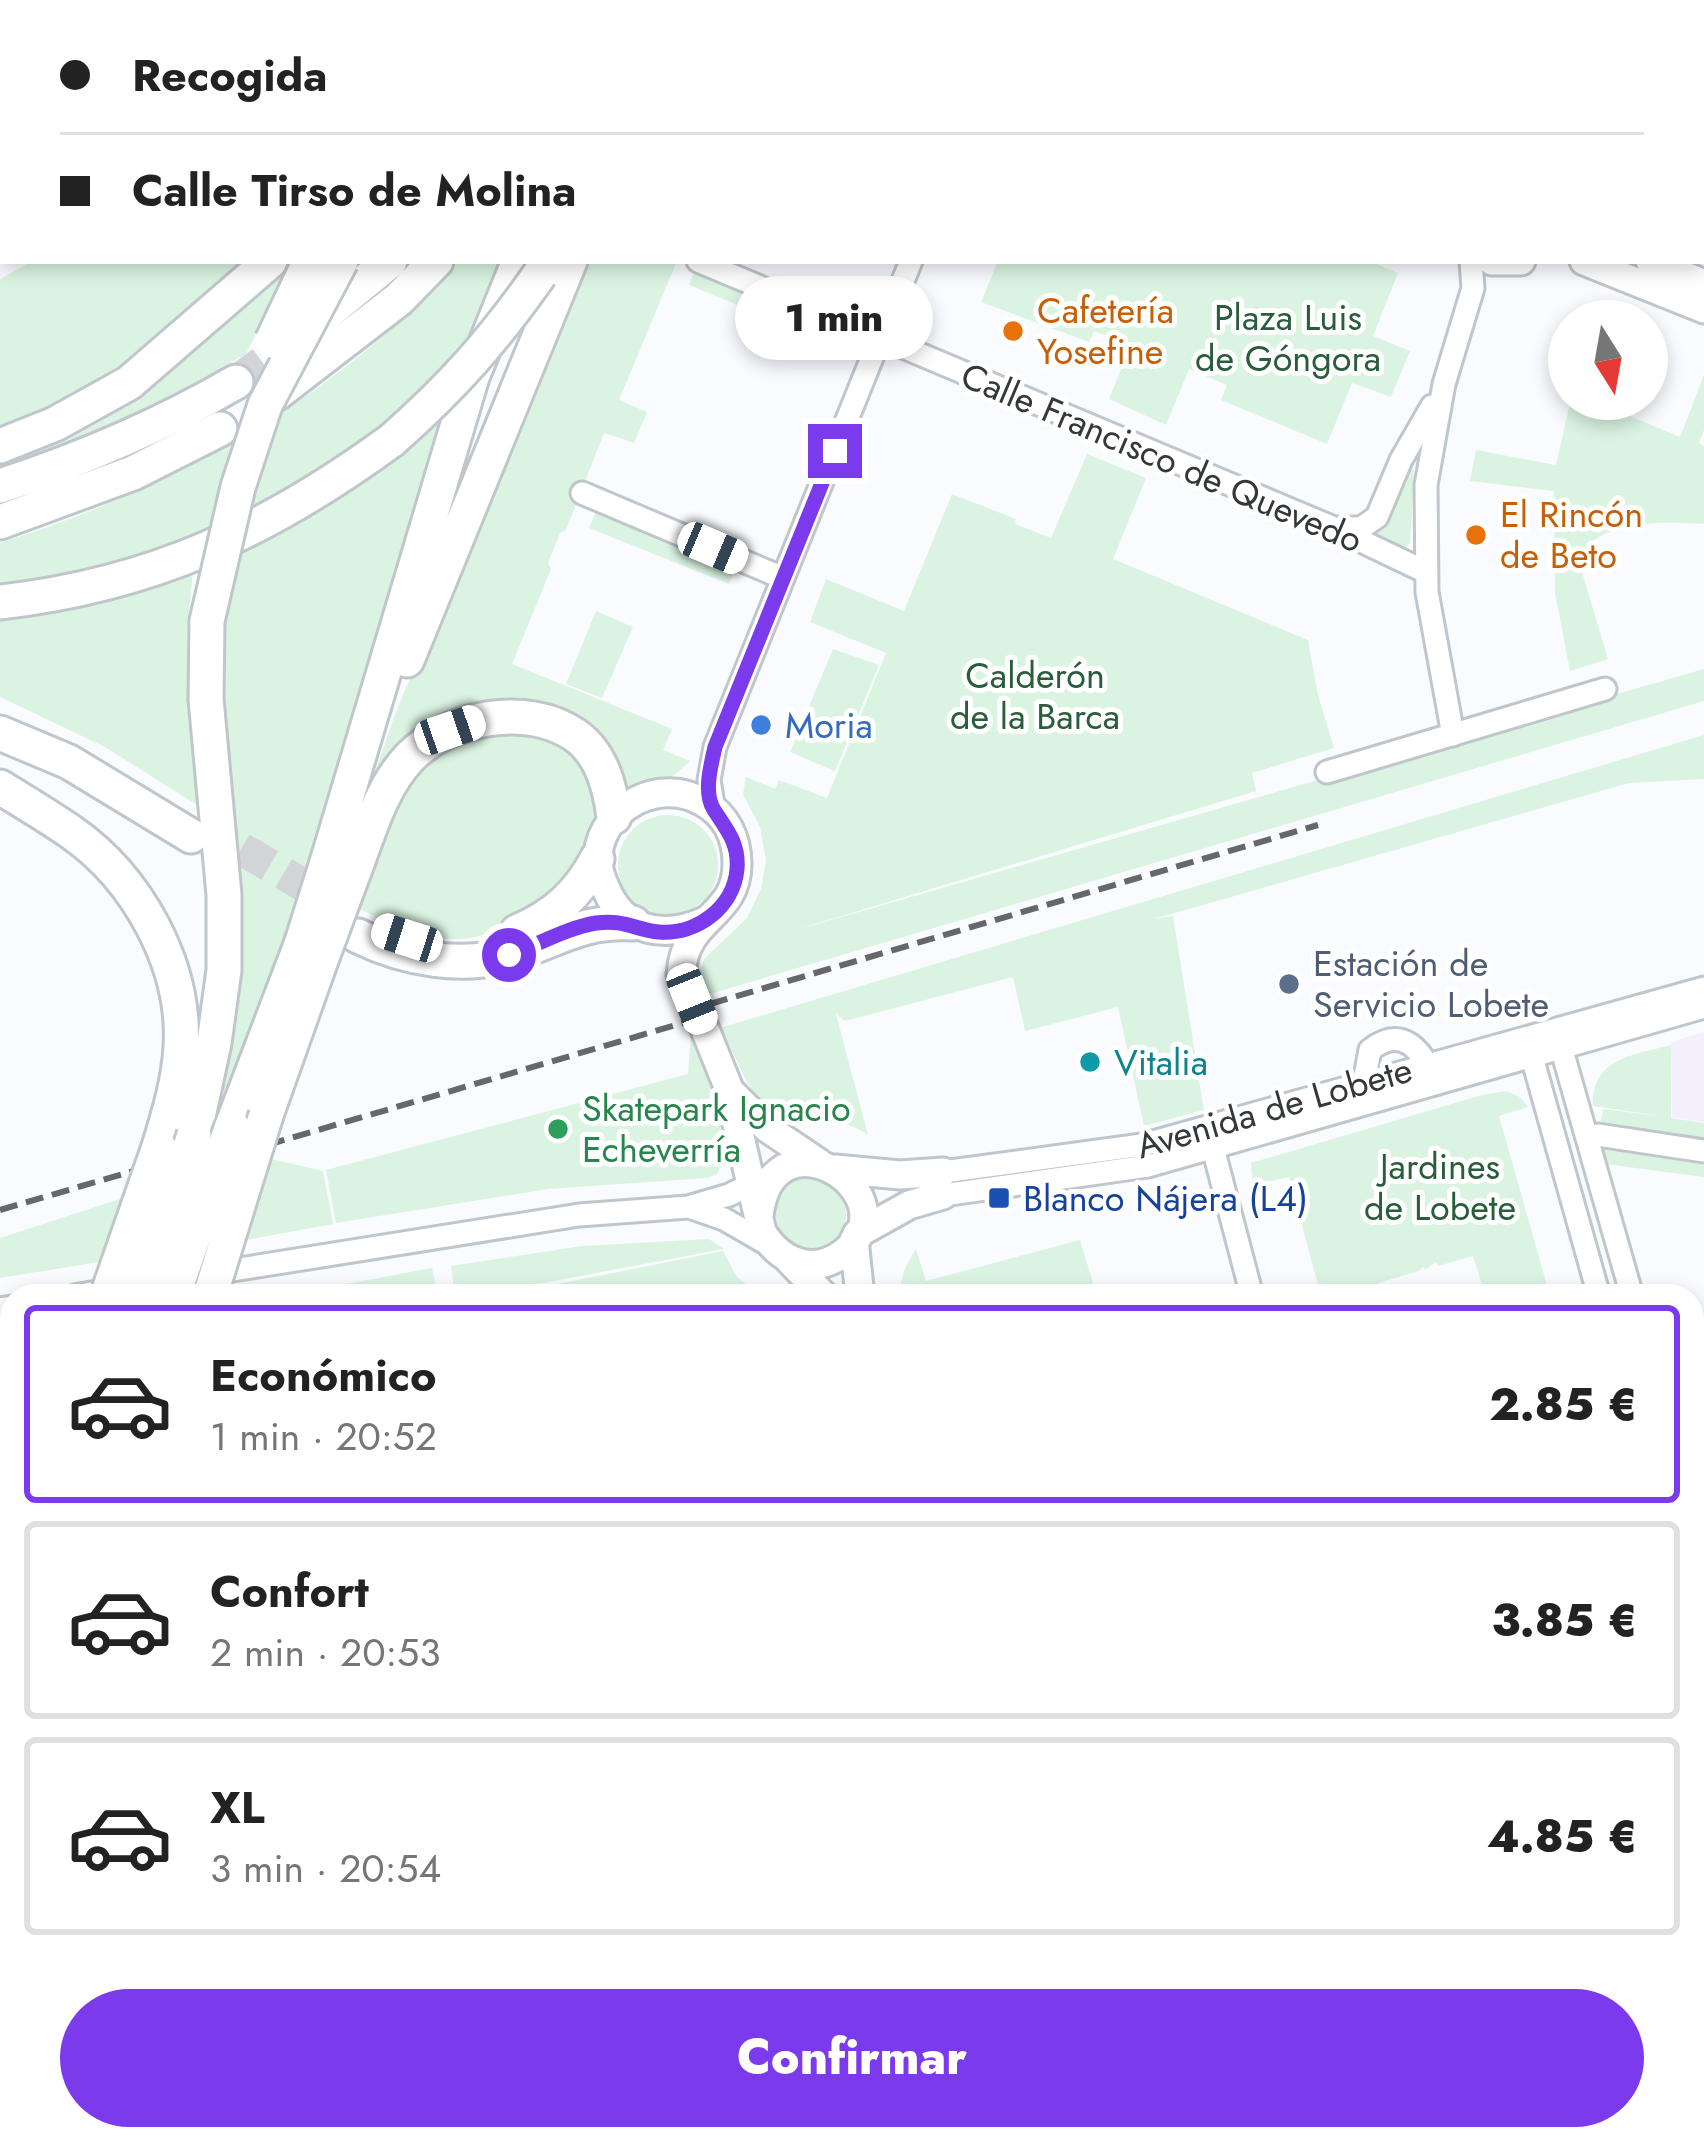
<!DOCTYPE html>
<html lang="es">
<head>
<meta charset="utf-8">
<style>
  :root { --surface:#fff; --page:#f6f6f6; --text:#222; --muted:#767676; --line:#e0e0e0; --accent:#7c3aed }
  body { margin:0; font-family:Jost,sans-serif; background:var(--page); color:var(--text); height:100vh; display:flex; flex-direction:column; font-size:45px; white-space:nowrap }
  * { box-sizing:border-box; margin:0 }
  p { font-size:39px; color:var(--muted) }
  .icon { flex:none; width:66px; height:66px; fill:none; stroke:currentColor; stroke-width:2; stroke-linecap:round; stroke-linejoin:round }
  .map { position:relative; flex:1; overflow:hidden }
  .drawer { position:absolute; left:0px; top:1284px; width:1704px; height:867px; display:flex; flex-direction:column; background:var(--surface); border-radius:36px 36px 0 0; box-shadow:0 6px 18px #0003 }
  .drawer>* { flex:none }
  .hud { position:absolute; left:0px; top:0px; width:1704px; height:264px; box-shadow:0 6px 18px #0003; display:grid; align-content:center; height:264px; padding:0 60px; background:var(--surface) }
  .needle { width:78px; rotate:169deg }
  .fabs { position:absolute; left:1548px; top:300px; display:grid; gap:24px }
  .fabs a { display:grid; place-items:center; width:120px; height:120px; border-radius:50%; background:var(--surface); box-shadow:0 6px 18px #0003; font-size:60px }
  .end { position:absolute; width:54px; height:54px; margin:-27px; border:15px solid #7c3aed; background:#fff; box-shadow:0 0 0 6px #fff }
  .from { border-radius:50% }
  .bubble { position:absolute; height:84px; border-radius:42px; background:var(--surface); box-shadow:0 6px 18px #0003; font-size:39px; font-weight:800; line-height:84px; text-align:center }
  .car { position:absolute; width:36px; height:72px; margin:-36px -18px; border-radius:15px; box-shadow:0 0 9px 3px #0007; background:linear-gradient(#fff 24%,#345 0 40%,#fff 0 76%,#345 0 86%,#fff 0) }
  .hud b { display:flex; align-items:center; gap:42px; height:114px; font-size:45px }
  .hud b+b { border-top:3px solid var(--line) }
  .hud i { width:30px; height:30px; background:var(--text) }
  ul { padding:21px 0 0; list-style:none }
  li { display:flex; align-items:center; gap:36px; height:198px; margin:0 24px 18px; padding:0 36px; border:6px solid var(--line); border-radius:12px }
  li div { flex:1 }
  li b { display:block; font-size:45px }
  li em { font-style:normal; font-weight:800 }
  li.current { border-color:var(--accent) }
  li>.icon { width:108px; height:108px; stroke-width:1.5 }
  .primary-button { display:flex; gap:24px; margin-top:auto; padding:24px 60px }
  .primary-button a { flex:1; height:138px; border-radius:72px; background:var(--accent); color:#fff; font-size:48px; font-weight:800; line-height:138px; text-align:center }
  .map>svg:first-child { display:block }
  .education { fill:#f3effc }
  .green { fill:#dbf4e1 }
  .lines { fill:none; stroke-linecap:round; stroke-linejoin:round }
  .highway-tunnel { stroke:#d2d4d7; stroke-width:33; stroke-dasharray:33 16; stroke-linecap:butt }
  .minor-casing { stroke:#bfc6cc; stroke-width:27 }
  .major-casing { stroke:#bfc6cc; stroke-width:33 }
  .highway-casing { stroke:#bfc6cc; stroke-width:39 }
  .minor { stroke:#fff; stroke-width:21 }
  .major { stroke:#fff; stroke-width:27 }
  .highway { stroke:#fff; stroke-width:33 }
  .rail { stroke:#65676a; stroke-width:6; stroke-dasharray:18 9; stroke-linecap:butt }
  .major-bridge-casing { stroke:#bfc6cc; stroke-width:33; stroke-linecap:butt }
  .highway-bridge-casing { stroke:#bfc6cc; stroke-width:39; stroke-linecap:butt }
  .major-bridge { stroke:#fff; stroke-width:27 }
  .highway-bridge { stroke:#fff; stroke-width:33 }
  .route { stroke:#7c3aed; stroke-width:15 }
  .food-dot { fill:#e8710a; stroke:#fff; stroke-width:4.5 }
  .shop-dot { fill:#3f7fe0; stroke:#fff; stroke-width:4.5 }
  .service-dot { fill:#5c6f8a; stroke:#fff; stroke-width:4.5 }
  .culture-dot { fill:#0f9aa8; stroke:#fff; stroke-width:4.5 }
  .leisure-dot { fill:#2e9e5b; stroke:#fff; stroke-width:4.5 }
  .transit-dot { fill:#1a4fb4; stroke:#fff; stroke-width:4.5 }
  .labels { text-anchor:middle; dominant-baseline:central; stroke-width:10; stroke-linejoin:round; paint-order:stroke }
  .food-label { font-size:36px; fill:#c56008; stroke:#fff; text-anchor:start }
  .park-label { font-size:36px; fill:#2a5d3b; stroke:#fff }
  .street-label { font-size:36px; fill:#35383b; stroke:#fff }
  .shop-label { font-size:36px; fill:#366cbe; stroke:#fff; text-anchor:start }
  .service-label { font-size:36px; fill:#4e5e75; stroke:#fff; text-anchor:start }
  .culture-label { font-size:36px; fill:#0d838f; stroke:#fff; text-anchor:start }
  .leisure-label { font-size:36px; fill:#27864d; stroke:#fff; text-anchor:start }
  .transit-label { font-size:36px; fill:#164399; stroke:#fff; text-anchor:start }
</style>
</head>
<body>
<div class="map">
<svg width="1704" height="2150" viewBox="0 0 1704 2150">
  <rect width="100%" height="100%" fill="#f9fbfe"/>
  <path class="education" d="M1704,1032v90l-32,-5 -1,-75z
    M1692,1918l12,1v231h-9l-3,-38z"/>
  <path class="green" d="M32,261h225l-93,82 -164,97v-161z
    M459,261h49l-36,81 -49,57 -137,104 -89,43 -197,48v-51c174,-55 337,-145 459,-282z
    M582,261h95l-58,139 28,12 -13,31 -30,-10 -38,97 -6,3 -12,30 3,6 -39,95 160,65 -9,21 27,11 -18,16 -47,13 -21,-41 -128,-36 -116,102 34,-98z
    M998,261h371l29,12 -25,63 37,15 -19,46 -39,-14 -25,61 -106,-44 6,-15 -38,-16 -23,56 -57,-26 22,-54 -37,-14 -5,11 -108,-40z
    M695,269l140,57 -7,16 -139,-57z
    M275,271l9,5 -38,78 -112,63 -134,52v-7l14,-5z
    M1704,375v55l-5,13 5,3v78c-37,-2 -110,-7 -125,38l29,97 -38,12 -15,-78 -1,-102 -84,-10 6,-31 80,15 15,-66h18l91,38z
    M453,398c-70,247 -147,494 -238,734l-4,-1 8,-467 11,-111z
    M1087,454l59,24 -33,81 195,81 10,55 16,53 -82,25 4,18 -467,141 915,-263v32l-1001,295 -3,-21 4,-16 43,-41 14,-29 5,-28 -6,-34 -17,-33 3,-17 29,12 4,-9 48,18 59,-145 -76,-31 16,-43 78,32 48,-117 64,25 -1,5 36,14z
    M1404,468l10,2 -4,73 -7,8 -29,-11z
    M596,512l139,57 -6,15 -140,-56z
    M193,569l-6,66 10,170 -92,-58 -105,-50v-82z
    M596,611l37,16 -31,71 -36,-14z
    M833,649l46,16 -44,106 -45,-19z
    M532,730c10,4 25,7 34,14 41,32 34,95 6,134 -19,27 -77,59 -110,61 -39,2 -72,-13 -105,-32 22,-67 37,-144 110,-173 18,-7 45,-3 65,-4z
    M1704,735v44l-75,4 -475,136 19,-3 31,194 -60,16 -26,-119 -93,24 -12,-54 -168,44 -9,-7 32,121c-35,-25 -73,-6 -99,-26 -24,-19 -33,-56 -49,-81z
    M618 865a50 50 0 1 1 100 0a50 50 0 1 1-100 0Z
    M691,1031l30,71 -7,3c8,23 15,47 3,69l-10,4 -159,11 -212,34 -10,-53 362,-96z
    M1671,1045v73l33,5v54l-99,-13 -8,-24 6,-31 65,8 -75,-11c-2,-48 41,-51 78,-61z
    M1506,1091l14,6 8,10 -29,9 51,180h-76l10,-4 -11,-36 -35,10 -2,-4 -11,8 -2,-4 -4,5 -41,12 3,13h-60l-32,-119 -36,8 -2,-22 231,-68z
    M263,1157l60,14 10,53 -98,18z
    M774 1213a36 36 0 1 1 72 0a36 36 0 1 1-72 0Z
    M129,1196l-24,65 -105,17v-40z
    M709,1239l15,10 -251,47h-18l-4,-30 131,-20z
    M1080,1240l17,56h-200l8,-28 11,-19 10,32z
    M723,1251l14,26 24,19h-263z
    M432,1268l6,28h-156z
    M12,1346v171l-12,34v-203z
    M1697,1582l7,3v164l-12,-1v-156l3,1z
    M12,2020v119h903l-2,11h-913v-98z"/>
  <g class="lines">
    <path class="highway-tunnel" d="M629,3l2,-3
      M665,3l2,-3
      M236,382l69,-51
      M199,824l164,96"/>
    <g class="minor-casing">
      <path id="minor" d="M1559,0l1,3
        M171,3l1,-3
        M1317,3l2,-3
        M1701,28l3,-1
        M698,261l636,267 92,44
        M582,493l201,85
        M1338,528h23l16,-11 24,-57 31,-54
        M1453,735l-26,-143 -1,-107 18,-101 29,-96 -2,-27
        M1327,772l278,-83
        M714,810l-5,-30 6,-33 196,-486
        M1561,1047l71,249
        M1532,1057l67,239
        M1364,1082l6,-32c24,-19 42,-11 57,14
        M1598,1135l106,16
        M1213,1148l39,148
        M943,1172l199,-27 562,-157
        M943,1195l205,-29 556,-159
        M689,1207l35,12 45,26
        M227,1271l352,-56 109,-8 41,-12 33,-16
        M75,1296l16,-3
        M0,1309l12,-2
        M1692,1521l12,22
        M1692,1569l12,7
        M1692,1933l12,1
        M624,2139l1,11
        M714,2139l6,11
        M1604,2139l76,9
        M1260,2150l15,-6 53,6
        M1368,2150l1,-11
        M1458,2150l1,-11"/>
    </g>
    <g class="major-casing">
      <path id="major" d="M993,0l8,3
        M1492,261h29
        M1584,261l120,48
        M1650,261l54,23
        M681,974c4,-59 56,-56 56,-110 0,-26 -11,-49 -34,-62 -42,-25 -99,3 -105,52 -2,12 3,24 8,35 19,44 59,50 99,32
        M706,1032l23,57 33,143c18,29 50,44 80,22 76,-58 -70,-151 -83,-38
        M731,1092l36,36 52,35
        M835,1169l65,6 43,-3
        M857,1234l52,-29 34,-10
        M854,1240l6,56
        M789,1260l35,36
        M1204,2139l5,11"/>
    </g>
    <g class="highway-casing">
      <path id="highway" d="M513,3l2,-3
        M541,3l2,-3
        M592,3l2,-3
        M697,3l2,-3
        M306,330l84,-69
        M277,393l122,-94 37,-38
        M0,446l55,-22 74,-41 141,-122
        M0,486c83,-27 160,-60 236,-104
        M0,522l133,-49 87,-44
        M0,602c153,-17 269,-72 392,-162
        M407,660l163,-399
        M0,733l69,29 122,74
        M0,787c24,15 48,29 71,45 66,46 115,133 110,215 -2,35 -12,67 -22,100
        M329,856l143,-479 47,-116
        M356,866c14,-37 26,-80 54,-109 39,-40 117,-55 165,-22 27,19 35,52 39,82
        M517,932c37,-16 61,-37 80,-73
        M358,936c47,23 105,34 157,17 44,-14 68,-33 118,-30
        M266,1115l55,-155
        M232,1126l70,-184
        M194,1135l20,-92 10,-73v-75l-18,-196 1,-78
        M0,1592l12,-33
        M0,1636l12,-24
        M0,1687l12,-37
        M0,1784l12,-32
        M0,1883l12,-33"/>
    </g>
    <use href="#minor" class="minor"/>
    <use href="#major" class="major"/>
    <use href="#highway" class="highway"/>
    <path class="rail" d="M710,1004l608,-179
      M267,1145l419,-123
      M0,1210l140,-41"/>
    <g class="major-bridge-casing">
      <path id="major-bridge" d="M692,999l14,33"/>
    </g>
    <g class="highway-bridge-casing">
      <path id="highway-bridge" d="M272,341l38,-80
        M392,440c61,-54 101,-99 148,-166
        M207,621l31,-134 27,-82 76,-144
        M302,942l27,-86
        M321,960l35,-94
        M107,1296l52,-149
        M140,1296l54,-161
        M173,1296l59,-170
        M210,1296l56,-181"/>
    </g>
    <use href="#major-bridge" class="major-bridge"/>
    <use href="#highway-bridge" class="highway-bridge"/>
  </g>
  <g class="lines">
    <path class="route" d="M509,955c29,-10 57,-27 87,-32 29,-4 39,7 63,9 38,3 75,-25 78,-63 2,-26 -10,-39 -23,-59 -11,-17 -3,-45 1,-63l120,-296"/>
  </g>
  <g class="food-dot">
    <circle cx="1013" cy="331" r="12"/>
    <circle cx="1476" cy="535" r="12"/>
  </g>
  <circle class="shop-dot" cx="761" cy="725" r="12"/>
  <circle class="service-dot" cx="1289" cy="984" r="12"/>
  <circle class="culture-dot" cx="1090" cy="1062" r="12"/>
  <circle class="leisure-dot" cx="558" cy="1129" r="12"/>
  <rect class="transit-dot" x="987" y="1186" width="24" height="24" rx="6"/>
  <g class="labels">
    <g class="food-label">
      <text x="1037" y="310">Cafetería<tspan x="1037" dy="41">Yosefine</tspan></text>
      <text x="1500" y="514">El Rincón<tspan x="1500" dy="41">de Beto</tspan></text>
    </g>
    <g class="park-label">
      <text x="1288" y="317">Plaza Luis<tspan x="1288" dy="41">de Góngora</tspan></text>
      <text x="1035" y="675">Calderón<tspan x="1035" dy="41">de la Barca</tspan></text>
      <text x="1440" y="1166">Jardines<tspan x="1440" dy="41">de Lobete</tspan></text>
    </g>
    <g class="street-label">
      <text transform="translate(1162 457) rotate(23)">Calle Francisco de Quevedo</text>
      <text transform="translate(1274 1107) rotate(-16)">Avenida de Lobete</text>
    </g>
    <g class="shop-label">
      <text x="785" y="725">Moria</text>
    </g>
    <g class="service-label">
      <text x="1313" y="963">Estación de<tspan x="1313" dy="41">Servicio Lobete</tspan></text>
    </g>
    <g class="culture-label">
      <text x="1114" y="1062">Vitalia</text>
    </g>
    <g class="leisure-label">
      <text x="582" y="1108">Skatepark Ignacio<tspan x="582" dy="41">Echeverría</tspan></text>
    </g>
    <g class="transit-label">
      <text x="1023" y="1198">Blanco Nájera (L4)</text>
    </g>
  </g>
</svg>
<div class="fabs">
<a><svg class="needle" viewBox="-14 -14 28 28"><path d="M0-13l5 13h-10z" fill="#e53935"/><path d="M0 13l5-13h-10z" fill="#767676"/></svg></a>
</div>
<i class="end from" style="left:509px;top:955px"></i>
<i class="end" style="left:835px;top:451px"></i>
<div class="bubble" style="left:735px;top:276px;width:198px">1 min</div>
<i class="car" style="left:713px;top:548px;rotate:113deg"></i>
<i class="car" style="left:450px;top:730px;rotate:71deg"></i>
<i class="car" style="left:407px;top:938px;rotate:288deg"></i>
<i class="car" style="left:692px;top:999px;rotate:158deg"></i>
<div class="hud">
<b><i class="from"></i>Recogida</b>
<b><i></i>Calle Tirso de Molina</b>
</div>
<section class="drawer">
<ul>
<li class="current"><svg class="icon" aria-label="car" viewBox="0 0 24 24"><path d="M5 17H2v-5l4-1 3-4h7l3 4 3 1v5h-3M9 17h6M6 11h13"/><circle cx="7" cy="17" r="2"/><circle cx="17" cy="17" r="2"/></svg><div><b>Económico</b><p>1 min · 20:52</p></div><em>2.85 €</em></li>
<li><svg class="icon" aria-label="car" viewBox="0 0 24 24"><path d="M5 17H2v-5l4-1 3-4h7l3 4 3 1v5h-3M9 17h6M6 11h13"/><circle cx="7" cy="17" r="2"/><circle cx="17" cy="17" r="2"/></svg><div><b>Confort</b><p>2 min · 20:53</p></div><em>3.85 €</em></li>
<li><svg class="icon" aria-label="car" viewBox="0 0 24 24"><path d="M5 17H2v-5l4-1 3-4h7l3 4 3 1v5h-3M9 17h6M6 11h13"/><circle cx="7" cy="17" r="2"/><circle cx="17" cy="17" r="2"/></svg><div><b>XL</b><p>3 min · 20:54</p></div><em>4.85 €</em></li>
</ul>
<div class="primary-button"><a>Confirmar</a></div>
</section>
</div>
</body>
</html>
